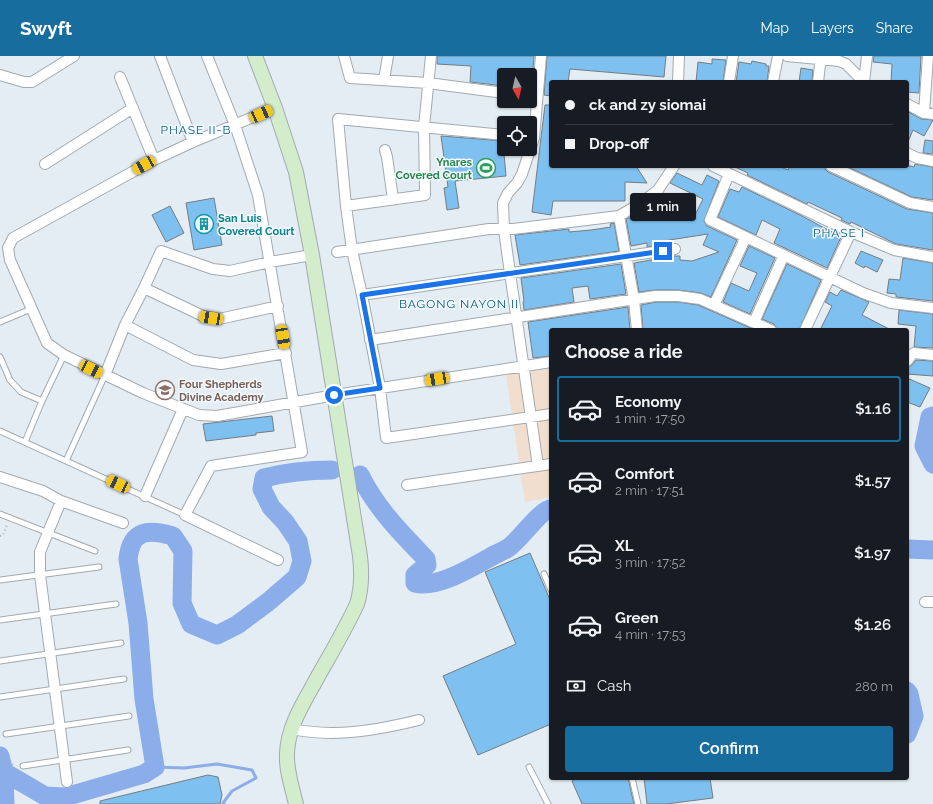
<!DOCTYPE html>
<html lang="en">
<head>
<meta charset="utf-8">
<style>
  :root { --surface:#171b24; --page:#20242c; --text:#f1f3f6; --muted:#9ea1a6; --line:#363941; --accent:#176e9e }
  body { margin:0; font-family:Raleway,sans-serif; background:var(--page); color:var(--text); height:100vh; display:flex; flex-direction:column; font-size:15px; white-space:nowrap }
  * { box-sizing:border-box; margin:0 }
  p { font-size:13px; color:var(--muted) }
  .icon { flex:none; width:22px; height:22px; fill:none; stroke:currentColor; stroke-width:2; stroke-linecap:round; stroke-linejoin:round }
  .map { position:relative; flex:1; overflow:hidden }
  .drawer { position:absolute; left:549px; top:272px; width:360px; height:452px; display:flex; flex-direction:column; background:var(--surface); border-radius:4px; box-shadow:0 1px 3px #0004 }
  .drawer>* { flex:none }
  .hud { position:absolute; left:549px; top:24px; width:360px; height:88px; border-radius:4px; box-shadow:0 1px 3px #0004; display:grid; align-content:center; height:88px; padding:0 16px; background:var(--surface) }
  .needle { width:26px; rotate:172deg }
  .controls { position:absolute; left:497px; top:12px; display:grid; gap:8px }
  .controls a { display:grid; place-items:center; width:40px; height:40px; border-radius:4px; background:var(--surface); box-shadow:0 1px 3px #0004; font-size:20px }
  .end { position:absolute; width:18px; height:18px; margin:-9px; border:5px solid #1a73e8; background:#fff; box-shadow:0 0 0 2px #fff }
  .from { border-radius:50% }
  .bubble { position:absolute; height:28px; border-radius:4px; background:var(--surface); box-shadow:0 1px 3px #0004; font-size:13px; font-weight:600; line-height:28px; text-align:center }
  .car { position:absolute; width:12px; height:24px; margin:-12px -6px; border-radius:5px; box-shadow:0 0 3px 1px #0007; background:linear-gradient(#f5c518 24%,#345 0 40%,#f5c518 0 76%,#345 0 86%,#f5c518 0) }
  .hud b { display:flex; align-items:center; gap:14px; height:38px; font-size:15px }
  .hud b+b { border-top:1px solid var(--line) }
  .hud i { width:10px; height:10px; background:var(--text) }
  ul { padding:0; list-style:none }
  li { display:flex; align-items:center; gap:12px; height:66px; margin:0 8px 6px; padding:0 8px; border:2px solid transparent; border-radius:4px }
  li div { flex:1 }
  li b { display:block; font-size:15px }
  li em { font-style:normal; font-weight:600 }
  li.on { border-color:var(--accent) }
  li>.icon { width:36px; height:36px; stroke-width:1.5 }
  h2 { padding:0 16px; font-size:18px; line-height:48px }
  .pay { display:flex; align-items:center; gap:10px; height:44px; padding:0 16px; font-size:15px }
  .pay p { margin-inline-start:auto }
  .button { display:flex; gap:8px; margin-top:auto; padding:8px 16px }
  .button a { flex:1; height:46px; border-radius:4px; background:var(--accent); color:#fff; font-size:16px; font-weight:600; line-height:46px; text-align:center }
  header { display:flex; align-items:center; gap:24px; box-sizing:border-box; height:56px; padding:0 20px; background:var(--accent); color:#fff }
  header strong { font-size:19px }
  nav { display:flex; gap:22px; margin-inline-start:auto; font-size:14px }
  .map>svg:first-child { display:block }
  .commercial { fill:#f1dece }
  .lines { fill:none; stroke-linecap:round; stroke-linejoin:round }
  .stream { stroke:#8badea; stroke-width:3 }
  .river { stroke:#8badea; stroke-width:19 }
  .building { fill:#7ec1f0; stroke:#747c81 }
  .lane-casing { stroke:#a2aab0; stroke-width:7 }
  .street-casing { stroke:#a2aab0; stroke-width:12 }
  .secondary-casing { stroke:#a2aab0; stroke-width:16 }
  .path { stroke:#a5adb1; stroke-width:2; stroke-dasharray:1 3; stroke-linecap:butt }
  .lane { stroke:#fff; stroke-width:5 }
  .street { stroke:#fff; stroke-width:10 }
  .secondary { stroke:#d2eccc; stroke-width:14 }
  .route { stroke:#1a73e8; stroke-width:5 }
  .labels { text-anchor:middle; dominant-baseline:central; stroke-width:3; stroke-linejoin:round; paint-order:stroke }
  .leisure-label { font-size:11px; font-weight:bold; fill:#27864d; stroke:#f3faff; text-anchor:end }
  .culture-label { font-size:11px; font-weight:bold; fill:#0d838f; stroke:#f3faff; text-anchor:start }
  .education-label { font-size:11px; font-weight:bold; fill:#785e54; stroke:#f3faff; text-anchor:start }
  .neighbourhood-label { font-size:12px; letter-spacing:1px; fill:#085c87; stroke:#f3faff }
</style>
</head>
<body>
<header>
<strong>Swyft</strong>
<nav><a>Map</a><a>Layers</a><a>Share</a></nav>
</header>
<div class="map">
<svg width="933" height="748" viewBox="0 0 933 748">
  <rect width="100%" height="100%" fill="#e4edf3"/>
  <path class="commercial" d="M551,312v129l-26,5 -19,-127z"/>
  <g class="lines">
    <path class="stream" d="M155,711l29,1 33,-4 35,6 4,8 -24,13 -9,12 1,1"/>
    <path class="river" d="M933,360l-3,1 -6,29 9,18
      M360,419c16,33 41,58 66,84l1,6 -12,10v8c22,6 55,-15 74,-25 6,-4 13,-6 19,-10 11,-7 33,-39 43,-39
      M907,493l26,1
      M907,635l2,3 5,22 -7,18
      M0,700l4,16 41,24 20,1 79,-23 11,-7 -11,-68 -6,-76 -10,-64c3,-30 21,-30 45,-23l10,15 -1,52 9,21 26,11 20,-10 31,-23 29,-25 5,-16 -4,-20 -13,-19 -14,-15 -9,-18 2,-11c23,-6 45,-8 68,-8
      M4,716l1,32"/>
  </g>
  <path class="building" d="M437,0h97l-3,38h-1v-19h-26v11l-34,-4 1,-16 -34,-2z
    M547,0h119l-2,21 -94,-8 -2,13h-17v14l-7,-1z
    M874,0h47l-2,37 -12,-1v-10h-16l1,-18 -19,-2z
    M712,3l14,1 -3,22h-27l2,-20 14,2z
    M752,5l14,3v2h3l-2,16h-31l3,-20 12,2z
    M801,12l12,2 -1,12h-13z
    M545,49h6v61h85l11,17 -22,-1v19h-72l-2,14 -19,-3z
    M907,55l14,8 12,1 -9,16 -11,-6 -6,14z
    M441,80l63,5v13l2,22 -51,5 4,27 -12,2 -3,-22 4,-1z
    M925,84l8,1v13l-10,-1z
    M915,108l18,3v33l-21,-3 -66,-31h65l3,1z
    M733,110h46l9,4 2,-4h35v3l3,3 79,37 26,4v37l-37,-6 -45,-22 -1,2 -9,-4 1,-2 -34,-16 -1,2 -60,-29 1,-2z
    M677,117l25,12 5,-10 12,6 -15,40 3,5 30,14 -26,57 -10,-4 -23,-3h-23l-16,2 -5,-29 39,-7h7v4l12,1 27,-9 -16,-7 5,-11 -45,7v3l-16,3v-4l-16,3 -5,-27 3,-1 10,-2v-1l38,-5 1,8 17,-3 8,-16 -33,-16z
    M742,131l60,29 30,16 3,1 1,-1 6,3 -15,33 -53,-25 6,-14 -18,-9 -6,15 -38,-18 12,-28 9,3z
    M214,142l8,47 -28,5 -8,-47z
    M170,150l14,27 -18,9 -14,-27z
    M614,167l5,28 -99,14 -5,-30 54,-6v3l22,-2 20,-3 -1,-3z
    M749,190l26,12 -25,56 -27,-12 8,-19 18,8 8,-18 -17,-7z
    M861,195l22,9 -6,12 -12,-6 -1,2 -9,-5z
    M903,202l30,5v38l-37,-4v-3l-9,-1 2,-14 11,1z
    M621,208l5,30 -36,5 -2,-13 -16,2 2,14 -50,8 -1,-8 1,-1 -3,-23z
    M787,208l34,16 -22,50h-22l-3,-6 -12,-5z
    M841,234l28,12 -7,13 29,15h-71l12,-24 -7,-4 5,-10 7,4z
    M656,246h22l20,3 57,25h-112l-2,-25z
    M628,251l2,23h-79v26l-18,2 -5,-36z
    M899,254l34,4v34l-19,-1 2,-21 -18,-2z
    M916,304l17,1v15l-26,-2v-7l5,-2z
    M907,322l23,10 -10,19 -13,-5z
    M272,360l2,15 -18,2v2l-50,6 -3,-17z
    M530,497l21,49v122l-73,31 -35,-79 73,-32 -31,-72z
    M208,719l10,2 4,18 -2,9h-120v-3z
    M573,722h55l6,26h-52l-10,-23 2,-1z
    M644,722h66l3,20 -47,6h-19z"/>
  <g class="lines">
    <g class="lane-casing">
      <path id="lane" d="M0,266l31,-13
        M0,301l10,23 11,12 21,9
        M0,375l185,84
        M25,386l17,-41 22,-46
        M66,405l39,-86
        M0,458l95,37
        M544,518l7,16
        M0,524l99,-13
        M0,564l116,-16
        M0,605l121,-18
        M0,641l124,-18
        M6,678l123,-18
        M23,710l105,-16
        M529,711l19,37
        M632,722l6,26"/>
    </g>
    <g class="street-casing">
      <path id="street" d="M160,0l33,86
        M207,0l28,69 23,70 44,257 -91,14 -26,49 93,45
        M344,0l6,22 78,5 76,10
        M787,0l52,5 7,3 18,18
        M0,19l24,7h8l42,-26
        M120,21l34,83
        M384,24l4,-24
        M678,26l1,-26
        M729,26l4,-26
        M773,26l5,-26
        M818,26l3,-26
        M864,26l3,-26
        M907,48l17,9 9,1
        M275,52l-82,34 -39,18 -141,78 -5,10 2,12 37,83 17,12 79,38 56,22 18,1 118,-21 216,-33
        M924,57l4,-57
        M504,79l-166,-16 8,87 6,44 10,45 18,93 6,50 165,-24
        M385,94l2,7 6,42
        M907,97l10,5 16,3
        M45,108l88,-56
        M713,110l138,66 43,18 39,7
        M831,110l79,37 23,4
        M729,118l-19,46 153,73 28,10 42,5
        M346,150l79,-11 -1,-68 7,-71
        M619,160l15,84 3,30
        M337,196l152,-23h24l106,-13 22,-13 17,-13 16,-24
        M144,232l59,28 16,3 59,-13
        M362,239l313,-46
        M714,249l32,-68
        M754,266l30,-67
        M125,269l68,35 28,4 65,-11
        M805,274l46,-98
        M370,284l285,-44h23l22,3 71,31
        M907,305l5,-7 2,-1 19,2
        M105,319l20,-50 19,-37 17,-37 52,18 17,2 40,-9 42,-7
        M538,410l-28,-193 -6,-43 -1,-27 5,-10 9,-10 5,-9 12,-36 7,-82
        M0,421l43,14 18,10 62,22
        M407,429l144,-21
        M145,440l38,-87
        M61,445l-21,51v23l27,207
        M925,546h8
        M292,673c43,9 86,1 127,-9"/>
    </g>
    <g class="secondary-casing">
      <path id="secondary" d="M255,0l20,52 21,64 16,83 48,301c2,17 2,32 -3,48 -12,26 -27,51 -41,76 -12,22 -28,46 -29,73 -1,17 5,34 9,51"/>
    </g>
    <path class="path" d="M0,480l3,-1 4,-10
      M0,699l9,9 7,1"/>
    <use href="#lane" class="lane"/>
    <use href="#street" class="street"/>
    <use href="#secondary" class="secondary"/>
  </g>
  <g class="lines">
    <path class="route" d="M334,339l46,-7 -18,-93 301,-44"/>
  </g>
  <defs>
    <g id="stadium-ring" transform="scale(1)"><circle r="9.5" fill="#f3faff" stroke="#2e9e5b" stroke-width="1.5"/><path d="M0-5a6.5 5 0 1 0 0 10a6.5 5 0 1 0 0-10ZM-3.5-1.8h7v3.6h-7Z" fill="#2e9e5b"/></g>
    <g id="building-ring" transform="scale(1)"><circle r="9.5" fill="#f3faff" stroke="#0f9aa8" stroke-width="1.5"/><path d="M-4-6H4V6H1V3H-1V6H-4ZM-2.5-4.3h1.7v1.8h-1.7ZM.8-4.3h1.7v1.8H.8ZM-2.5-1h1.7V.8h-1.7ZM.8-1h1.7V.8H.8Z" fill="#0f9aa8"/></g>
    <g id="school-ring" transform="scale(1)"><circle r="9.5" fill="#f3faff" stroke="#8d6e63" stroke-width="1.5"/><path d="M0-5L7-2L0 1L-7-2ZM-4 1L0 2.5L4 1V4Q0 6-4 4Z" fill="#8d6e63"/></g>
  </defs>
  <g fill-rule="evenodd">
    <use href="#stadium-ring" x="486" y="112"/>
    <use href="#building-ring" x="204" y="168"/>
    <use href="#school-ring" x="165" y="334"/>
  </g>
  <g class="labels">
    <g class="leisure-label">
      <text x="472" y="106">Ynares<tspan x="472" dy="13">Covered Court</tspan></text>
    </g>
    <g class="culture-label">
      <text x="218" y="162">San Luis<tspan x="218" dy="13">Covered Court</tspan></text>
    </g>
    <g class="education-label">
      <text x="179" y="328">Four Shepherds<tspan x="179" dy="13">Divine Academy</tspan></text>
    </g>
    <g class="neighbourhood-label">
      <text x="196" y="74">PHASE II-B</text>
      <text x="839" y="177">PHASE I</text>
      <text x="459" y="248">BAGONG NAYON II</text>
    </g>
  </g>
</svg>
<div class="controls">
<a><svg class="needle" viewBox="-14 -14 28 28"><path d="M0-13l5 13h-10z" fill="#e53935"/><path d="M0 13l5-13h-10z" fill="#9ea1a6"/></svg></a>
<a><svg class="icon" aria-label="locate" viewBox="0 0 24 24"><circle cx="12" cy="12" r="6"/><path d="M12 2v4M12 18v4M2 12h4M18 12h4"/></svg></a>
</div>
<i class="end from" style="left:334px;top:339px"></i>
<i class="end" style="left:663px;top:195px"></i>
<div class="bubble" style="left:630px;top:137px;width:66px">1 min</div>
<i class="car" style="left:261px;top:58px;rotate:66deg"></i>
<i class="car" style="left:144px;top:109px;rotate:241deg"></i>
<i class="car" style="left:211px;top:262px;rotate:279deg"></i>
<i class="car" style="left:283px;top:281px;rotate:170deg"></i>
<i class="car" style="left:91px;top:313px;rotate:116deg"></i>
<i class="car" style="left:437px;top:323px;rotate:261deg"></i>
<i class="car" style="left:118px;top:428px;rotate:295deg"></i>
<div class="hud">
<b><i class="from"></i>ck and zy siomai</b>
<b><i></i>Drop-off</b>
</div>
<section class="drawer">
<h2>Choose a ride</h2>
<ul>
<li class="on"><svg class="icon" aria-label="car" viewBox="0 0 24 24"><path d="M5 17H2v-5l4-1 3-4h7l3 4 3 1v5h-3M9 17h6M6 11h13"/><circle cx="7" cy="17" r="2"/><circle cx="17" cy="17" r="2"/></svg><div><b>Economy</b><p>1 min · 17:50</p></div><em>$1.16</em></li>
<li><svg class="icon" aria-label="car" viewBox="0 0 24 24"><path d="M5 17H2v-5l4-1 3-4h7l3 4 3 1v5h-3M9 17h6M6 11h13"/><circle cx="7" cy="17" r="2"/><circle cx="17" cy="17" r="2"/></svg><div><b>Comfort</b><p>2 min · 17:51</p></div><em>$1.57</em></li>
<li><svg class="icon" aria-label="car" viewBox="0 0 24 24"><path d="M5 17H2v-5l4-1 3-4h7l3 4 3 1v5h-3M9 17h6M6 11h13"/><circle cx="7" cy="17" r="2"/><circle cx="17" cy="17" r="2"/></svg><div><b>XL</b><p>3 min · 17:52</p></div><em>$1.97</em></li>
<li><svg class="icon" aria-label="car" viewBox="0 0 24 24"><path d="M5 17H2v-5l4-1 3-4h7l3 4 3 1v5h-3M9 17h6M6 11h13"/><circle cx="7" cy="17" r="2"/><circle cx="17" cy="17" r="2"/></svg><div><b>Green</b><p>4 min · 17:53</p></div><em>$1.26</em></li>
</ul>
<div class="pay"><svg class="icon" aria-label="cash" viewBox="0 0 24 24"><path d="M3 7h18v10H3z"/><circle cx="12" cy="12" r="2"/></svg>Cash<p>280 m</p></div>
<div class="button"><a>Confirm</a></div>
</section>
</div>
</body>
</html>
